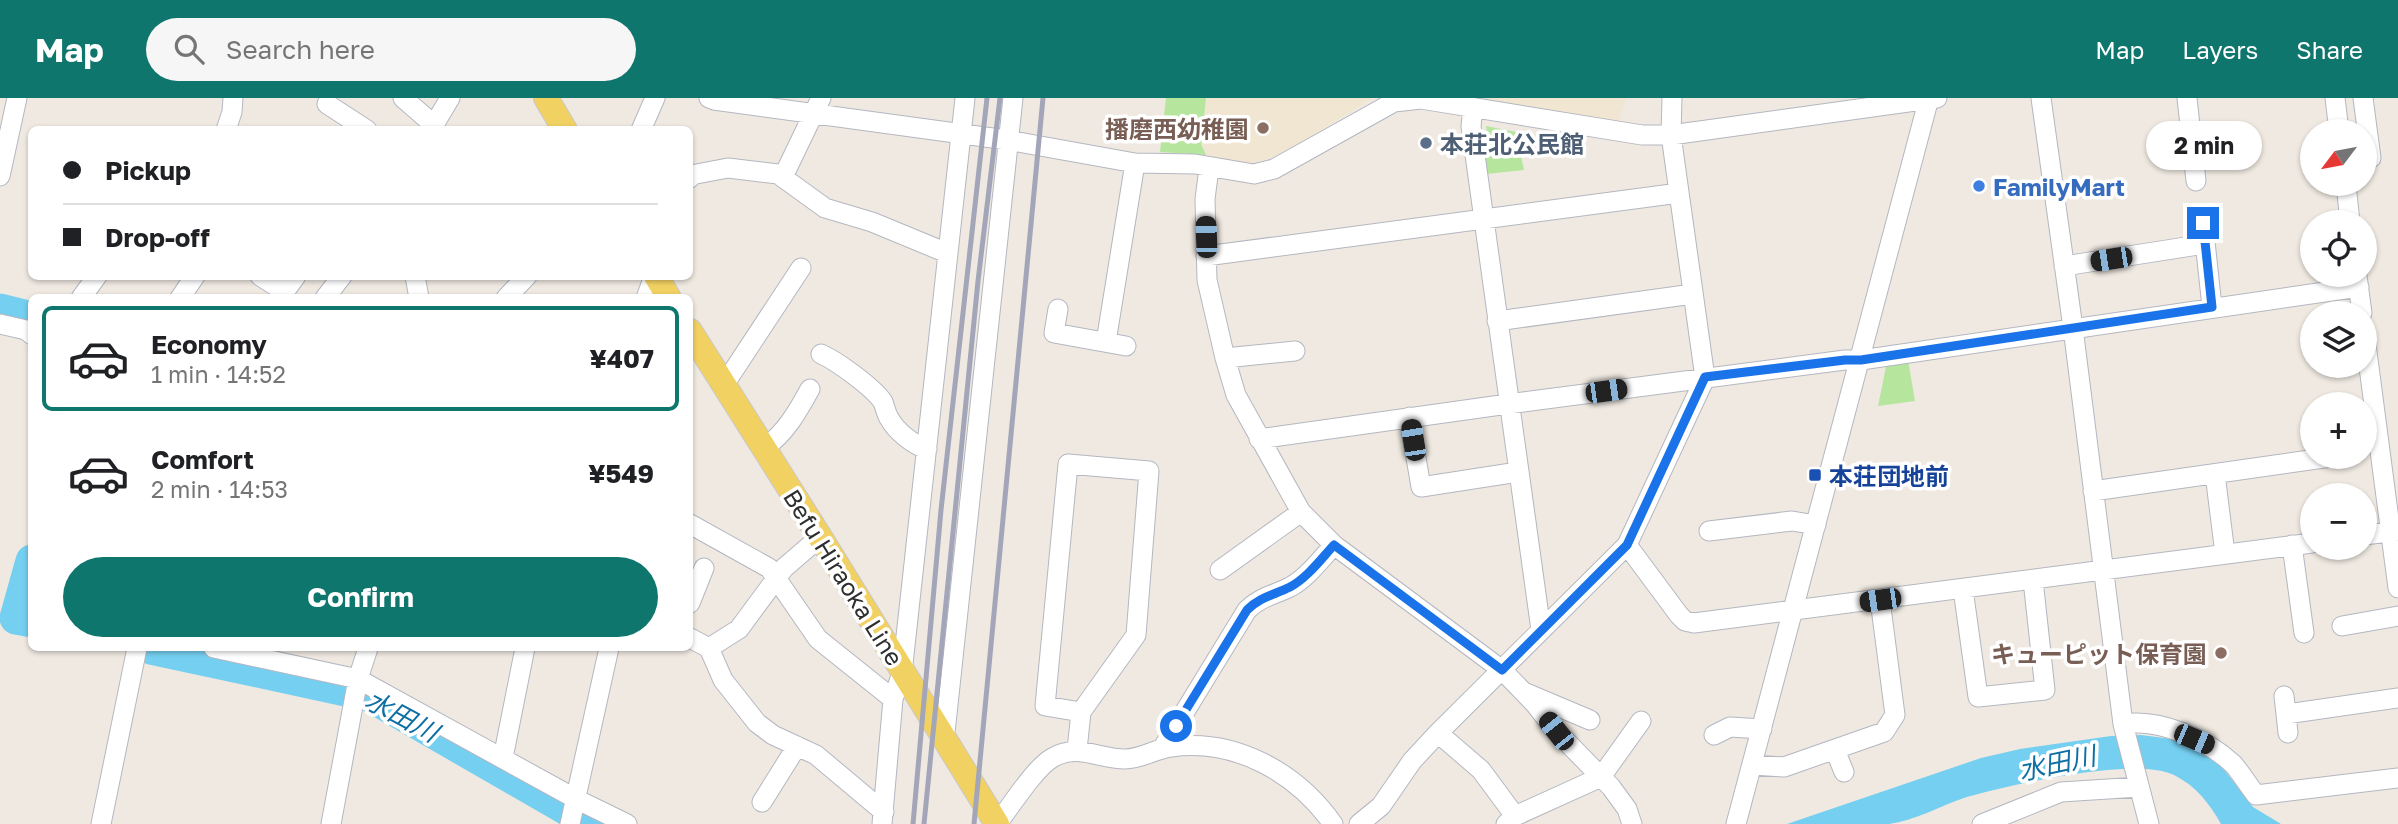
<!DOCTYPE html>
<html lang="en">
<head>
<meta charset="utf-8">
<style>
  :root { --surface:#fff; --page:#f6f6f6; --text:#202124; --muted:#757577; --line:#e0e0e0; --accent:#0f766e }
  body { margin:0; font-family:"Golos Text","Noto Sans JP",sans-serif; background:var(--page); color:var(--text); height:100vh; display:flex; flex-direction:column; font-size:26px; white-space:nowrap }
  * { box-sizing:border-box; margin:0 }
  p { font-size:23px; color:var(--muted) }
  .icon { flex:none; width:38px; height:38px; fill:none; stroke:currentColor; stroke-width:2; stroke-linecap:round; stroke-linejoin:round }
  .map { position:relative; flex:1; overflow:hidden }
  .panel { position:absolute; left:28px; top:196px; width:665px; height:357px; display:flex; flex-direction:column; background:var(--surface); border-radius:10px; box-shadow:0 2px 5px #0004 }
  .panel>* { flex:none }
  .hud { position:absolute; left:28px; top:28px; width:665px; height:154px; border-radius:10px; box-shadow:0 2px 5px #0004; display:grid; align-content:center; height:154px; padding:0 35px; background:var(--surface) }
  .needle { width:46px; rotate:238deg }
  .tools { position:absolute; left:2300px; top:21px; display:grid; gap:14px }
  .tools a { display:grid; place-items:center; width:77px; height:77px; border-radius:50%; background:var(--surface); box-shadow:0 2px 5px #0004; font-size:35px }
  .end { position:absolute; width:32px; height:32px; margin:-16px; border:9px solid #1a73e8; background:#fff; box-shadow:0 0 0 4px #fff }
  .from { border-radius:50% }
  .bubble { position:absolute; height:49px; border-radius:24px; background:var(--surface); box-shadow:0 2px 5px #0004; font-size:23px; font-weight:700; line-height:49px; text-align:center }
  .car { position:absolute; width:21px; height:42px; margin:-21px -10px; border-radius:9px; box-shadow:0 0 5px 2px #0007; background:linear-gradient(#222 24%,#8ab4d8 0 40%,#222 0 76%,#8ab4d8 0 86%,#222 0) }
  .hud b { display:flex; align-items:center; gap:24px; height:66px; font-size:26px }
  .hud b+b { border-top:2px solid var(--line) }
  .hud i { width:18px; height:18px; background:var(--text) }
  ul { padding:12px 0 0; list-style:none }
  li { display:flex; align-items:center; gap:21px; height:105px; margin:0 14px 10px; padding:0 21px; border:4px solid transparent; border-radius:10px }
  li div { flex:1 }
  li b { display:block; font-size:26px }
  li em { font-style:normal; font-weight:700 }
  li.on { border-color:var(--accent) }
  li>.icon { width:63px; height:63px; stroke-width:1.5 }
  .action { display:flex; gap:14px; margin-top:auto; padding:14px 35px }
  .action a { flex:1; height:80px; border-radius:42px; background:var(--accent); color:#fff; font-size:28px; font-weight:700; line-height:80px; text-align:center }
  header { display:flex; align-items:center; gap:42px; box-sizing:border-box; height:98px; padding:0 35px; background:var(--accent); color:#fff }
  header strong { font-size:33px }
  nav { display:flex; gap:38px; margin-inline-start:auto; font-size:24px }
  .search { width:490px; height:63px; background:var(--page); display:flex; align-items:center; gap:18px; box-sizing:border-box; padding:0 24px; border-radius:38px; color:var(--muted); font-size:26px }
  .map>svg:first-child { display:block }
  .education { fill:#f0e6d1 }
  .green { fill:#b6e59e }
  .water { fill:#75cff0 }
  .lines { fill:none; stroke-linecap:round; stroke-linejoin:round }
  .river { stroke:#75cff0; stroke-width:33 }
  .minor-casing { stroke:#b4b7c1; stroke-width:21 }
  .major-casing { stroke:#c9c9c9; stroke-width:26 }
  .minor { stroke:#fff; stroke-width:19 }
  .major { stroke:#f2d163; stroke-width:24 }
  .rail { stroke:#a3a6b8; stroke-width:5 }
  .route { stroke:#1a73e8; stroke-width:9 }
  .education-dot { fill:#8d6e63; stroke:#fff; stroke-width:2.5 }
  .service-dot { fill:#5c6f8a; stroke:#fff; stroke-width:2.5 }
  .shop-dot { fill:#3f7fe0; stroke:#fff; stroke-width:2.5 }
  .transit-dot { fill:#1a4fb4; stroke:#fff; stroke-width:2.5 }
  .labels { text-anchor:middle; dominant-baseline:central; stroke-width:7; stroke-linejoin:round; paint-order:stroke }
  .education-label { font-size:24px; font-weight:bold; fill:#785e54; stroke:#fff; text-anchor:end }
  .service-label { font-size:24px; font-weight:bold; fill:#4e5e75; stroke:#fff; text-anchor:start }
  .shop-label { font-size:24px; font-weight:bold; fill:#366cbe; stroke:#fff; text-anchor:start }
  .transit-label { font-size:24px; font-weight:bold; fill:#164399; stroke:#fff; text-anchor:start }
  .street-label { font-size:24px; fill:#2e2e2e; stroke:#fff }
  .water-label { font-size:26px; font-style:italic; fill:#0d6fa3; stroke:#fff }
</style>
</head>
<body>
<header>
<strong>Map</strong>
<div class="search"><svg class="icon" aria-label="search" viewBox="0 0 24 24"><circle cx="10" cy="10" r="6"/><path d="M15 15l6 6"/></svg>Search here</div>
<nav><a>Map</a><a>Layers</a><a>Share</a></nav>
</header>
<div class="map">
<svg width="2398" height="726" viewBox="0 0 2398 726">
  <rect width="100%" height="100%" fill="#efe9e1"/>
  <path class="education" d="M1206,0h167l-93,57 -28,8 -21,1 -25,-9 -5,-10z
    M1474,0h152l-8,24z"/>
  <path class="green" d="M1166,0h40l-5,46 5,11 -46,-3z
    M1486,28l30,6 8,38 -38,4 -3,-18 8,-2z
    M1908,262l7,41 -37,5 9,-44z"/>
  <path class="water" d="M2141,637l31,4 20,6 30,22 31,40 28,17h-60c-12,-21 -25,-38 -47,-49 -39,-19 -166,10 -210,23 -24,8 -50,23 -75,26 -33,0 -69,0 -102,0l194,-66 39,-9 91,-13z"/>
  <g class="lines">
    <path class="river" d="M0,212l32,8
      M32,463l-16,57 16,3
      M151,550l218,47 224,129"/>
    <g class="minor-casing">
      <path id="minor" d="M403,0l31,27
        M709,0l5,2 293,40 128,23 60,1 59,10 20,-5 120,-67 27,-3 221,36h29l266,-37
        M2041,0l32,230 50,396 26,100
        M2187,0l9,83
        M2335,0l4,33
        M2363,0l8,60
        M327,6l40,26
        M1473,10l-2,18 70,504
        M226,32l6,-18 1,-14
        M431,32l19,-32
        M641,32l14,-32
        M1209,70l-4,31 2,81 18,78 11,37 65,117 33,33 168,125 33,34 21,27 55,56 16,22 5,15
        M0,78l17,-78
        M783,79l38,-79
        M690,80l1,-3 37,-7 50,6 47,34 47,14 75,31
        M2346,86l4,38
        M2203,125l9,84
        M1206,158l473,-63
        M2064,168l141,-22
        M260,178l25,16
        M415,178l4,22
        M2357,178l5,37
        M81,200l16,-22
        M180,200l15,-22
        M280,200l16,-22
        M325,200l17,-22
        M506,200l21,-22
        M646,200l8,-22
        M1058,211l-4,24 72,13
        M1497,223l196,-27
        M0,226l26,6 6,5
        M2364,231l34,259
        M1106,244l29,-179
        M821,256c16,7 53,34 62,48 2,5 3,11 6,16 7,13 24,27 38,31
        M1225,260l70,-7
        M724,287l77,-117
        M1409,319l12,70 97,-15
        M1259,341l249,-35 337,-44h16l498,-73
        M764,350c21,-14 34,-37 46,-59
        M2215,376l10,80
        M2093,393l238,-34
        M690,426l79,44 49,71 75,60
        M1709,433l83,-10 24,4
        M2364,437l34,-4
        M1627,447l52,70 6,6 9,2 618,-80
        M2292,447l12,88
        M1220,472l81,-58
        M1963,491l15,108 67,-7 -12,-110
        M690,505l14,-35
        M2342,528l56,-10
        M690,540l19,10 14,32 34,43 16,12 43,20 68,57
        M214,550l144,31 218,120 51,25
        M709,550l30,-19 45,-61 36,-31
        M1526,595l64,27
        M2284,598l4,37
        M2286,616l112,-16
        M2123,626c37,-6 83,15 110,40 8,9 15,21 23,31l142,-17
        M1438,635l43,37 34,46
        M1714,637l16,-8 32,2
        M944,644l69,-644
        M1162,651l85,-139c13,-13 27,-15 43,-23 17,-9 31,-28 44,-42
        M1077,652l4,-38 55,-77 13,-164 -81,-7 -23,242 36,6
        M1835,652l9,22
        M503,660l22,-110
        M1752,667l32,2 100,-35 11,-17 -15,-115
        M762,704l35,-56
        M101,726l36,-176
        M331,726l27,-145 10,-31
        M570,726l39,-176
        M882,726l11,-125 9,-26 63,-575
        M997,726c14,-18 37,-55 55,-66 25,-15 47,1 73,1 16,0 30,-10 46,-12 65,-9 126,26 162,77
        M1359,726l22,-18 31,-45 26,-28 189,-188 78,-167 -34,-243 1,-37
        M1506,726l9,-8 86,-39 40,-56
        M1736,726l193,-726
        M1982,726l79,-32 78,-5"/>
    </g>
    <g class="major-casing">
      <path id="major" d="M546,0l19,32
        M656,178l13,22
        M690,233l130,206 177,287"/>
    </g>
    <use href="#minor" class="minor"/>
    <use href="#major" class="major"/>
    <path class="rail" d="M913,726l28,-314 46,-412
      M924,726l54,-543 22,-183
      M974,726l69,-726"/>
  </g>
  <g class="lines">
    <path class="route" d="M1176,628l71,-116c13,-13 27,-15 43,-23 17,-9 31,-28 44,-42l168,125 125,-125 78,-168 140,-17h16l351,-53 -9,-84"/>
  </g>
  <g class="education-dot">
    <circle cx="1263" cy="30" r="7"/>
    <circle cx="2221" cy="555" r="7"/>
  </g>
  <circle class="service-dot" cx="1426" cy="45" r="7"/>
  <circle class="shop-dot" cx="1979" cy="88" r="7"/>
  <rect class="transit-dot" x="1808" y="370" width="14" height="14" rx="3.5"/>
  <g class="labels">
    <g class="education-label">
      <text x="1249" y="30">播磨西幼稚園</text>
      <text x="2207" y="555">キューピット保育園</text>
    </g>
    <g class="service-label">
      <text x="1440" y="45">本荘北公民館</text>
    </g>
    <g class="shop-label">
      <text x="1993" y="88">FamilyMart</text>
    </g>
    <g class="transit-label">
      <text x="1829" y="377">本荘団地前</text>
    </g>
    <g class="street-label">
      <text transform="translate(844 479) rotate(58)">Befu Hiraoka Line</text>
    </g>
    <g class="water-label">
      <text transform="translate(402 618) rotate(28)">水田川</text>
      <text transform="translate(2057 665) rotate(-12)">水田川</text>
    </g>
  </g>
</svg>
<div class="tools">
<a><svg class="needle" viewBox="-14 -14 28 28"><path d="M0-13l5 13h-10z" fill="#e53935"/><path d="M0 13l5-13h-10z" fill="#757577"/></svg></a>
<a><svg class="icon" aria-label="locate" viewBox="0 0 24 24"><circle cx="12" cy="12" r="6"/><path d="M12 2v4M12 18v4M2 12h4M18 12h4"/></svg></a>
<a><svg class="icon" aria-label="layers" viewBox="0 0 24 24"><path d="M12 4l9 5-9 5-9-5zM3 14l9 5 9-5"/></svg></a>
<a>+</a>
<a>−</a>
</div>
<i class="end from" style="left:1176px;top:628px"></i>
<i class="end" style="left:2203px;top:125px"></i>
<div class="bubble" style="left:2146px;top:23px;width:116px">2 min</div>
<i class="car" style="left:1206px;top:139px;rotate:358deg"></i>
<i class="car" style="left:2111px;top:161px;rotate:261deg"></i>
<i class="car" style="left:1606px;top:293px;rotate:82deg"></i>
<i class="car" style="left:1413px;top:342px;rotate:351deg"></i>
<i class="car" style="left:1880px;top:502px;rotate:262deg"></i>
<i class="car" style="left:1556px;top:633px;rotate:322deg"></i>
<i class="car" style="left:2194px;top:641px;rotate:113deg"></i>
<div class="hud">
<b><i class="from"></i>Pickup</b>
<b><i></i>Drop-off</b>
</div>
<section class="panel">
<ul>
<li class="on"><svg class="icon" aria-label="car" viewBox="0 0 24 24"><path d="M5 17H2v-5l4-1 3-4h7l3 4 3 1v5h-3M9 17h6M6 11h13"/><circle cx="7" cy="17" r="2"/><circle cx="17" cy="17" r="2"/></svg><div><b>Economy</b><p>1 min · 14:52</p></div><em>¥407</em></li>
<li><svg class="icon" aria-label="car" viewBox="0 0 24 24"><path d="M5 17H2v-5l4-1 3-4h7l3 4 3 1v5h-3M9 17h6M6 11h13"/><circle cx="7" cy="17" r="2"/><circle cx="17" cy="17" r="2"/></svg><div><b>Comfort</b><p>2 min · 14:53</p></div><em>¥549</em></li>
</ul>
<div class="action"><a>Confirm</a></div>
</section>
</div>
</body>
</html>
